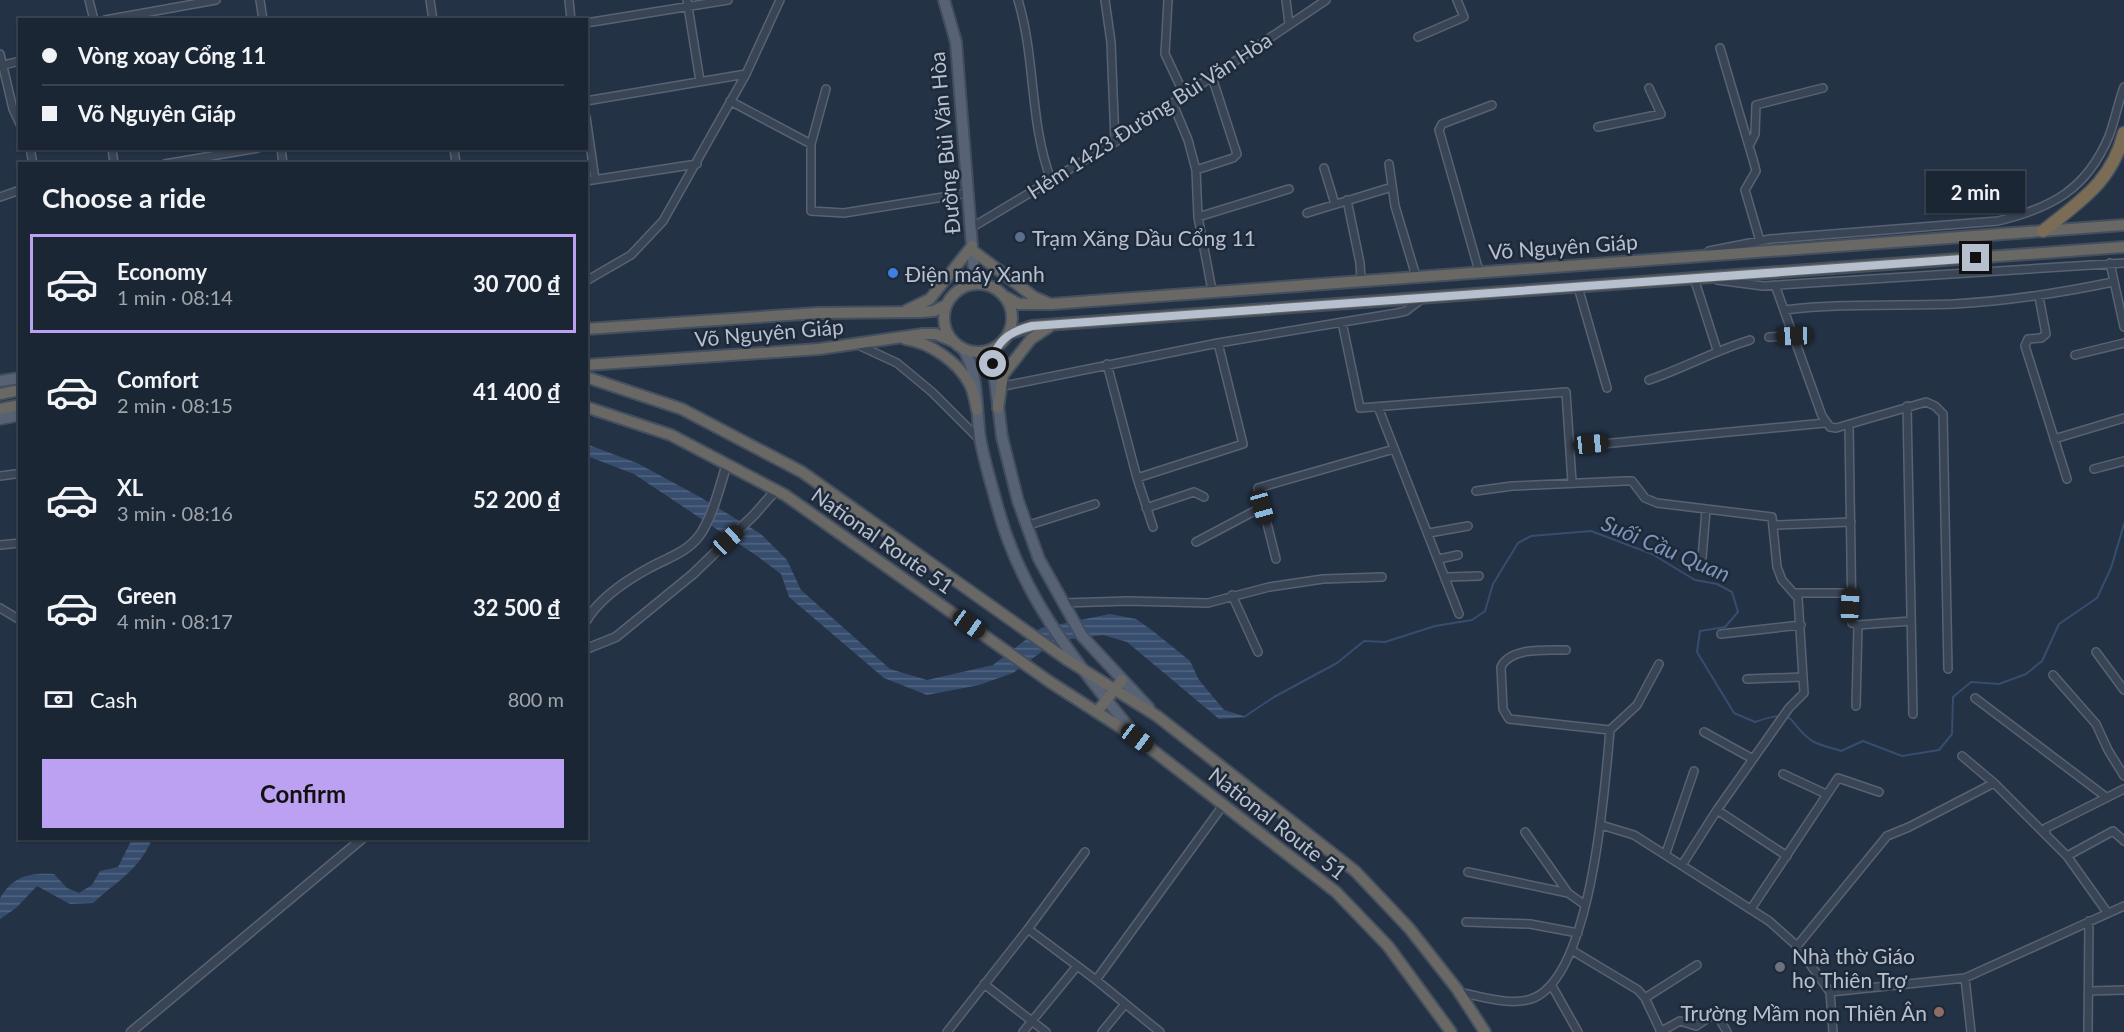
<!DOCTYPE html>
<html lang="en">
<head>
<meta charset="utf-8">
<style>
  :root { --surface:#1b2634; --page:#283240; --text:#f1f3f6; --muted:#a0a5ac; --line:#39434f; --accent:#bca0f2 }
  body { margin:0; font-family:Lato,sans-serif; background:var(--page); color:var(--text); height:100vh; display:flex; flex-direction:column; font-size:22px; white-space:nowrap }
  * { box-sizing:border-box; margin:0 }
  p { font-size:20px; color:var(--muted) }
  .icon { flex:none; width:33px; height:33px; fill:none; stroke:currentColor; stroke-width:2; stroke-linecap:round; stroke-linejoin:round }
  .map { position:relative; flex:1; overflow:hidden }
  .details { position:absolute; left:18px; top:162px; width:570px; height:678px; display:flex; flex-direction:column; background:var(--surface); border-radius:0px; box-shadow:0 2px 4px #0004,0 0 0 2px var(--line) }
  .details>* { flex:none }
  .top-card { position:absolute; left:18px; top:18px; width:570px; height:132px; border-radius:0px; box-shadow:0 2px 4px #0004,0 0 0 2px var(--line); display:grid; align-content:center; height:132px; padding:0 24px; background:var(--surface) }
  .end { position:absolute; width:27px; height:27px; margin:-14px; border:8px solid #b7c0ce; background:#111; box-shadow:0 0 0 3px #111 }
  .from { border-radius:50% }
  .bubble { position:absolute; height:42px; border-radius:0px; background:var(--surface); box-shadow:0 2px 4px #0004,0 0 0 2px var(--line); font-size:20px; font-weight:700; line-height:42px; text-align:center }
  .car { position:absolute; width:18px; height:36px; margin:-18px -9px; border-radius:8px; box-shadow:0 0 4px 2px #0007; background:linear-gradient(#222 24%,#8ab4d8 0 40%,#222 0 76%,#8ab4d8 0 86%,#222 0) }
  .top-card b { display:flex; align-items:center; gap:21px; height:57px; font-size:22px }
  .top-card b+b { border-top:2px solid var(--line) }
  .top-card i { width:15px; height:15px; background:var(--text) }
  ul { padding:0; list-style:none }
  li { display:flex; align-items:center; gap:18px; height:99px; margin:0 12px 9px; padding:0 12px; border:3px solid transparent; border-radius:0px }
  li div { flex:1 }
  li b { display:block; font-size:22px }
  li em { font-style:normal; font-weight:700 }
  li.selected { border-color:var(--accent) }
  li>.icon { width:54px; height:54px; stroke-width:1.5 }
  h2 { padding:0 24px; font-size:27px; line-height:72px }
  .pay { display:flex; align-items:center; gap:15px; height:66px; padding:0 24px; font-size:22px }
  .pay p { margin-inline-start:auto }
  .cta { display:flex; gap:12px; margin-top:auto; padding:12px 24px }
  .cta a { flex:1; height:69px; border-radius:0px; background:var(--accent); color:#111; font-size:24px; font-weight:700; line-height:69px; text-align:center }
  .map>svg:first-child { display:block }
  .water { fill:url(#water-rules) }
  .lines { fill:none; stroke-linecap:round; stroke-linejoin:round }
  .stream { stroke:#374d6e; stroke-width:2 }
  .minor-casing { stroke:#586272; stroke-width:10 }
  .tertiary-casing { stroke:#586272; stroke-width:11 }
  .primary-casing { stroke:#434d5e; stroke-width:14 }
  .trunk-casing { stroke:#444f5f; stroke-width:14 }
  .motorway-casing { stroke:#444f5f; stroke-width:15 }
  .minor { stroke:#394455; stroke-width:7 }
  .tertiary { stroke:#394455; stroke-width:8 }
  .primary { stroke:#576375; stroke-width:10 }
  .trunk { stroke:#696865; stroke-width:10 }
  .motorway { stroke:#7b6d55; stroke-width:12 }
  .route { stroke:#b7c0ce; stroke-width:8 }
  .service-dot { fill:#5c6f8a; stroke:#1e293a; stroke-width:2 }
  .shop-dot { fill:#3f7fe0; stroke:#1e293a; stroke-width:2 }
  .worship-dot { fill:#6b7280; stroke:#1e293a; stroke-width:2 }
  .education-dot { fill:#8d6e63; stroke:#1e293a; stroke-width:2 }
  .labels { text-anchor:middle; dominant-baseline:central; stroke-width:5; stroke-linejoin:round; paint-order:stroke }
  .street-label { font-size:21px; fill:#b7c0ce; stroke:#1e293a }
  .poi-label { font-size:21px; fill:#b7c0ce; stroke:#1e293a; text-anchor:start }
  .water-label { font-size:22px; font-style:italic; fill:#7c95b8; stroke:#1e293a }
</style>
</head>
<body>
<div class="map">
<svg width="2124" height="1032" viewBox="0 0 2124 1032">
  <defs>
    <pattern id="water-rules" width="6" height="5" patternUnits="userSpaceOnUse" patternTransform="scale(1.5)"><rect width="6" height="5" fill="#374d6e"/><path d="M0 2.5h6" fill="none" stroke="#526582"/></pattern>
  </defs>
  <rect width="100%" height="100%" fill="#243245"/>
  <path class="water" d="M586,444l51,19 63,34 61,37 26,26 14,30 89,79 37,11 66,-15 48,-37 69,-14 26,5 17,12 37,30 9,19 25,30 23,7 -28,2 -92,-77 -24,-7 -47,6 -43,32 -34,12 -52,10 -43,-17 -95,-81 -8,-23 -24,-18 -123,-82 -47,-18z
    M132,839h20c-12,30 -36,43 -59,64l-23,1 -33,-18 -21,22 -16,11v-21c14,-22 28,-25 54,-24l13,14 12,5 13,-8 8,-14 18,-4z"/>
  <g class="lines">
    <path class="stream" d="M1244,717l30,-20 63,-34 27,-22 21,1 50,-16 37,-6 13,-9 8,-27 25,-41 13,-7 60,-5 61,23 43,26 22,4 15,8 6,20 -13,15 -25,4 -3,21 37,61 21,9c46,-16 30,2 59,20 8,4 19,6 27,9l22,-10 39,15 37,-6 13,-16 1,-37 18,-15 28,2 27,-10 16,-13 17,-37 38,-26 14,-30 13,-44"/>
    <g class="minor-casing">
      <path id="minor" d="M89,0l5,20
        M260,0l3,20
        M430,0l3,20
        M569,0l2,20
        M687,0l13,81
        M1018,0c18,59 11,121 33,180
        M1105,0l6,42 4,100
        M1168,0l-3,54 20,42
        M1286,0l3,24
        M105,20l111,-20
        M586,23l142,-23
        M1418,37l46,-20 -7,-17
        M1720,48l34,115 2,8 -11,19 15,51
        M0,54l13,55 7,15
        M0,66l20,-5
        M586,101l160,-27
        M730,101l81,43v67l33,2 124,-20
        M1173,104l15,36 8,30 2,47 14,73
        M586,117l9,62
        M1598,127l63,-13 -12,-26
        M811,144l15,-55
        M1750,144l5,-10 1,-29 67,-17
        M30,148l3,16
        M112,148l2,16
        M281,148l2,16
        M454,148l2,16
        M165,164l93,-16
        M1389,164l6,42 21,70
        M1324,168l11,36
        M1196,170l37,-12 4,-4 -25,-77
        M586,181l111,-17
        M0,197l20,-7
        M1347,200l13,63 1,17
        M1307,213l85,-26
        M1198,217l91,-28
        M971,228l144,-86 211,-142
        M1709,251l61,-12 228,-18c54,-13 89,-32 111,-85 6,-16 9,-33 15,-49
        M2110,263l14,64
        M1479,271l-40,-141 3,-6 50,-19
        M1694,278l23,72
        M1717,280l46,6 361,-23
        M586,281l45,-26 32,-34 83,-147 34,-74
        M1775,285l47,131 8,11 6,1 90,-26 9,4 8,8 5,255
        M1578,287l29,101
        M2039,297l7,37 -5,4 -13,1 -3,7 42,133
        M1785,310c56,-7 113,-4 169,-6 54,-3 106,-11 159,-22
        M1342,322l18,86 206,-16 6,90
        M1769,337l25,-1
        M856,344l41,19 35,29 47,47
        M2075,355l49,-12
        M1107,364l30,114 106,-34 -25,-101
        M1649,380c35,-12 65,-29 101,-40
        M999,387l219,-44 179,-30 9,-2 17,-13
        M1907,406l6,308
        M1378,407l81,207
        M1849,425l3,198 6,2 53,-4
        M2054,439l70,-21
        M1570,447l255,-24
        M2094,469l30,-8
        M0,476l15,-2
        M1137,478l16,49
        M1476,491l36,-5 113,-5h7l13,17 12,5 115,14 5,50 5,13 16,18 6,95 -15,15 -72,102 -35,55
        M1146,508l48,-16 10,5
        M1775,525l76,-3
        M1026,526l69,-22
        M1429,533l39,-7
        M1196,542l66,-35
        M0,545l20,-2
        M1702,558l4,-48
        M1276,559l-18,-71 136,-39
        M1439,559l19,-4
        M1446,577l33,-1
        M1796,593h55
        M1232,595l26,57
        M1063,603l65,-2 80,2 61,-16 54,-8 59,-2
        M0,608l20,12
        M1721,634l80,-9
        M2096,652l28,38
        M2053,675l43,49 12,26 16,26
        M1747,679l56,-2
        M1975,698l131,99
        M1856,706l2,-81
        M1610,730l27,-25 22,-41
        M1704,732l49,27
        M1962,756l32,27
        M1783,774l43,20
        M1717,810l70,46
        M1601,825l33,10 135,86 28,25 33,46 135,-14 159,-72
        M1525,832l43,61 17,12
        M1666,853l28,-82
        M2067,856l46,-25 11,10
        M1468,872l100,21
        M1751,909l87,-131 41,14
        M2107,912l-40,-56 -21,-21v-7l78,-39
        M1466,922l64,2 48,9
        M1028,929l57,-77
        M1797,946l90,-110 22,-9 85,-44 52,52
        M1573,951l65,39 7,8 16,34
        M1965,978l6,54
        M1096,980l64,52
        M984,984l62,48
        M1552,986l26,46
        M2089,991l35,-1
        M1458,992c23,4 51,14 73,7 61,-20 74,-213 79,-269l-101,-11 -6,-10 -2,-42c9,-20 46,-17 65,-17
        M1830,992l3,40
        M1645,998l52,-33
        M947,1032l81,-103 68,51 128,-176
        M1023,1032l54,-66
        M1102,1032l23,-28
        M1660,1032l20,-11 16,5 18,-12 4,2 9,16
        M2088,1032l1,-111"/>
    </g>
    <g class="tertiary-casing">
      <path id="tertiary" d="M586,621c13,-22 41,-41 63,-53 18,-10 37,-15 50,-32 13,-17 22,-53 28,-73
        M586,649l30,-12 77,-63 61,-59 22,-25
        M131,1032l232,-194"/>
    </g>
    <g class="primary-casing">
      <path id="primary" d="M944,0l12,42 19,242
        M995,348l-2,16 9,73 16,64 21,58 43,77 67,72
        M963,349c16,23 13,62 17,89 4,22 11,45 17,67 24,92 80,158 138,230
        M0,381l20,-3
        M0,419l20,-4"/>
    </g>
    <g class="trunk-casing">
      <path id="trunk" d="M972,250l62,47 14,6
        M944 318a34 34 0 1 1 68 0a34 34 0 1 1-68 0Z
        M1006,297l13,7h32l1073,-79
        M907,310l23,-11 42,-53
        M586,329l231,-16 104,-1 13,-1 12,-6
        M1008,334l24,-8 1092,-79
        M905,339c24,3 53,23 64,44 5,8 6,19 8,27
        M586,365l233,-16 104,-15h13l16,7
        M586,377l96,32 120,63 264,187 91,57 198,155 54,57 48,61 28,43
        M0,394l20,-4
        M586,407l85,28 114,60 265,187 87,56 199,154 52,54 63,86
        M998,408l5,-33 28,-36 18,-12
        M0,409l20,-4
        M1097,712l25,-32"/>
    </g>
    <g class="motorway-casing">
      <path id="motorway" d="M2043,231c37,-30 69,-49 81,-98"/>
    </g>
    <use href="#minor" class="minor"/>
    <use href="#tertiary" class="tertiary"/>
    <use href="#primary" class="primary"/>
    <use href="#trunk" class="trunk"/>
    <use href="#motorway" class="motorway"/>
  </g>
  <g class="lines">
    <path class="route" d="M993,364c1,-23 18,-33 39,-38l944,-68"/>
  </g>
  <circle class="service-dot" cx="1020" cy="237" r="6"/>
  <circle class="shop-dot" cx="893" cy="273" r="6"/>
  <circle class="worship-dot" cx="1780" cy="967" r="6"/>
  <circle class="education-dot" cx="1939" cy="1012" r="6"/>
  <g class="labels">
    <g class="street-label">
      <text transform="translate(1149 115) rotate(-33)">Hẻm 1423 Đường Bùi Văn Hòa</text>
      <text transform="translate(944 143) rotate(-95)">Đường Bùi Văn Hòa</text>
      <text transform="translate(1563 246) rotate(-4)">Võ Nguyên Giáp</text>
      <text transform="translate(769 332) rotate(-5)">Võ Nguyên Giáp</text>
      <text transform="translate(883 540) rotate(35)">National Route 51</text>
      <text transform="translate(1278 823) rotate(38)">National Route 51</text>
    </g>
    <g class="poi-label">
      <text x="1032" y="237">Trạm Xăng Dầu Cổng 11</text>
      <text x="905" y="273">Điện máy Xanh</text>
      <text x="1792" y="955">Nhà thờ Giáo<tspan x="1792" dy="24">họ Thiên Trợ</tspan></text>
      <text x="1927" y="1012" text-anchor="end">Trường Mầm non Thiên Ân</text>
    </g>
    <g class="water-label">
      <text transform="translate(1666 548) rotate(23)">Suối Cầu Quan</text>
    </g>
  </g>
</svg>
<i class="end from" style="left:993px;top:364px"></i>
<i class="end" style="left:1976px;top:258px"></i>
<div class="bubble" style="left:1926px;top:171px;width:99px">2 min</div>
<i class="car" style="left:1794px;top:336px;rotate:268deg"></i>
<i class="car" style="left:1591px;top:444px;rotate:84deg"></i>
<i class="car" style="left:1262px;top:507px;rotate:164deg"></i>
<i class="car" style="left:728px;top:540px;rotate:47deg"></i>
<i class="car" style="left:1850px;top:605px;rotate:2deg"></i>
<i class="car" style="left:969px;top:624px;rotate:125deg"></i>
<i class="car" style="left:1137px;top:738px;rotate:127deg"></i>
<div class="top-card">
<b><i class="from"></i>Vòng xoay Cổng 11</b>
<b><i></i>Võ Nguyên Giáp</b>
</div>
<section class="details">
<h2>Choose a ride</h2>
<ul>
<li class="selected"><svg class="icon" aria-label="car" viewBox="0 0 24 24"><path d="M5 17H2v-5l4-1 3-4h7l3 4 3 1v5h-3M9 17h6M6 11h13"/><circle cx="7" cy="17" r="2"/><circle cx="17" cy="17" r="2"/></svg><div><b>Economy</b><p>1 min · 08:14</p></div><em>30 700 ₫</em></li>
<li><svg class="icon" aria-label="car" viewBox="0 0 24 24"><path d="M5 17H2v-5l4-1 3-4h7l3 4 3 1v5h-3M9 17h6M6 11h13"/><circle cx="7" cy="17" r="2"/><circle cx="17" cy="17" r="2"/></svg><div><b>Comfort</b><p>2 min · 08:15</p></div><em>41 400 ₫</em></li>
<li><svg class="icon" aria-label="car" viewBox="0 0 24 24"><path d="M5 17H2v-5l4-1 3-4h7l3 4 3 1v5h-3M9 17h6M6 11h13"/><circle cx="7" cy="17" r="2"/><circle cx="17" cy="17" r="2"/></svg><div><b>XL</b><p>3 min · 08:16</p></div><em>52 200 ₫</em></li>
<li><svg class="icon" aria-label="car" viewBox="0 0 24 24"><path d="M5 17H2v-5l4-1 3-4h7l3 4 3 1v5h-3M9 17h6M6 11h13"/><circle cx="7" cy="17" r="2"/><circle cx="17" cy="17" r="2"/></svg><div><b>Green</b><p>4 min · 08:17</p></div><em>32 500 ₫</em></li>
</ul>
<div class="pay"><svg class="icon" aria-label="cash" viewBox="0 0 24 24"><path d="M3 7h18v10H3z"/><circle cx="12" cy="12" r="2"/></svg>Cash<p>800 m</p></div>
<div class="cta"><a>Confirm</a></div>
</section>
</div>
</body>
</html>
